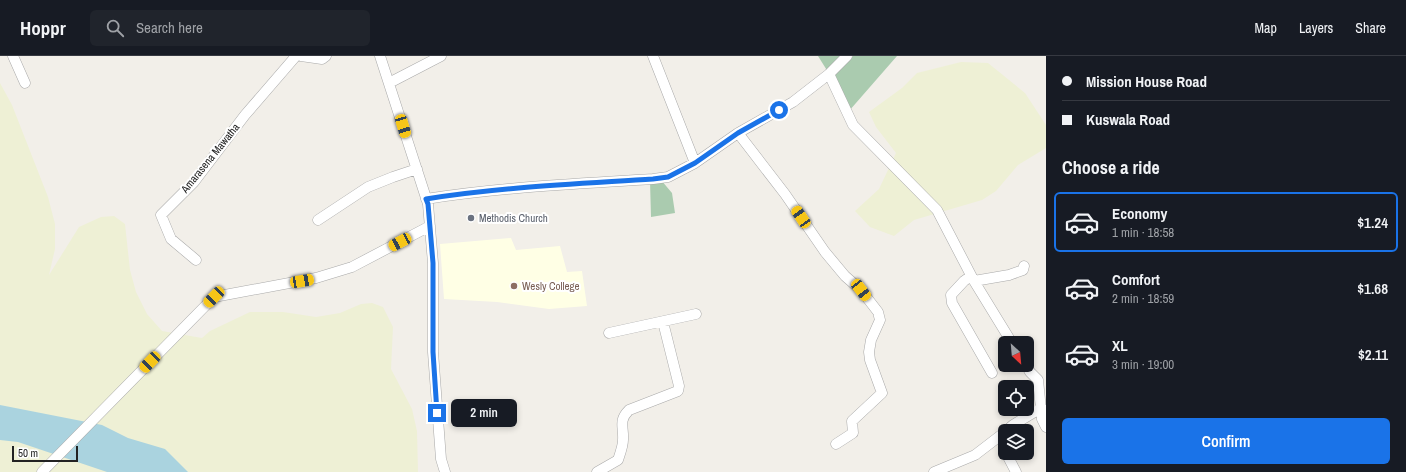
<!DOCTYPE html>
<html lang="en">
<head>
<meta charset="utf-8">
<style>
  :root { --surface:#171b24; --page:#20242c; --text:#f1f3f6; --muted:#9ea1a6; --line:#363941; --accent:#1a73e8 }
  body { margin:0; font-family:"Archivo Narrow",sans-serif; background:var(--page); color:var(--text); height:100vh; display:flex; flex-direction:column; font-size:15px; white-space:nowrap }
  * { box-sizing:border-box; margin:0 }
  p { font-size:13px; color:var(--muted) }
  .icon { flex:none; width:22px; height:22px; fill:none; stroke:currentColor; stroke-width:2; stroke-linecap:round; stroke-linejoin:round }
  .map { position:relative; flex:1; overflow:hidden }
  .sheet { display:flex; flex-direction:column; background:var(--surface); width:360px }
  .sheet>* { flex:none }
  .guide { display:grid; align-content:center; height:88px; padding:0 16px; background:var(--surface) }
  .needle { width:26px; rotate:154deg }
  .fabs { position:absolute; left:998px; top:280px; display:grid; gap:8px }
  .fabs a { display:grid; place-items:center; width:36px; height:36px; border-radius:6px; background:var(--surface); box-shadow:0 2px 6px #0003; font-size:20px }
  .scale { position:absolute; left:12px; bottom:10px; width:66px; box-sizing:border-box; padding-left:4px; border:2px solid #222; border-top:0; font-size:11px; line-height:14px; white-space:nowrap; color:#222; -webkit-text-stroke:3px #fff; paint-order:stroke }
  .end { position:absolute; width:18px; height:18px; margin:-9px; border:5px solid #1a73e8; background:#fff; box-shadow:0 0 0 2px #fff }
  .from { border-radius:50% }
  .bubble { position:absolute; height:28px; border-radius:6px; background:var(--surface); box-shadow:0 2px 6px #0003; font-size:13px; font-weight:600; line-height:28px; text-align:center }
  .car { position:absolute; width:12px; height:24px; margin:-12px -6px; border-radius:5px; box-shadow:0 0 3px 1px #0007; background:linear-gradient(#f5c518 24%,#345 0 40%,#f5c518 0 76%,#345 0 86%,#f5c518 0) }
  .guide b { display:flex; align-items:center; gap:14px; height:38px; font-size:15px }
  .guide b+b { border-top:1px solid var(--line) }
  .guide i { width:10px; height:10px; background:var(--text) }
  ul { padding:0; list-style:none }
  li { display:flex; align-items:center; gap:12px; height:60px; margin:0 8px 6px; padding:0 8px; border:2px solid transparent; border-radius:6px }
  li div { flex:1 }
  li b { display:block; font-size:15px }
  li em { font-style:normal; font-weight:600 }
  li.current { border-color:var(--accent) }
  li>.icon { width:36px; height:36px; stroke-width:1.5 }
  h2 { padding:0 16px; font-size:18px; line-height:48px }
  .cta { display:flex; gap:8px; margin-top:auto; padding:8px 16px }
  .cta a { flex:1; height:46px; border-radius:6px; background:var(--accent); color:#fff; font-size:16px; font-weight:600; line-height:46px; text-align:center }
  header { display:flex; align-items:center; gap:24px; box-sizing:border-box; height:56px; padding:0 20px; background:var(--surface); border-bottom:1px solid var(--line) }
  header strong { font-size:19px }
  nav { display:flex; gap:22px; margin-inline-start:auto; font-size:14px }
  .search { width:280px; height:36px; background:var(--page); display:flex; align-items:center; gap:10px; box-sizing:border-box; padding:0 14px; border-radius:6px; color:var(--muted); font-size:15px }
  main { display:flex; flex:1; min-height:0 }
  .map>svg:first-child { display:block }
  .education { fill:#ffffe5 }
  .farmland { fill:#eef0d5 }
  .cemetery { fill:#aacbaf }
  .water { fill:#aad3df }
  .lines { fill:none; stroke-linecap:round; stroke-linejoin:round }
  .minor-casing { stroke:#a9a9a9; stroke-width:11 }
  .minor { stroke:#fff; stroke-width:10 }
  .route { stroke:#1a73e8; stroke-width:5 }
  .worship-dot { fill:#6b7280; stroke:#fff; stroke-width:1.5 }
  .education-dot { fill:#8d6e63; stroke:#fff; stroke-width:1.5 }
  .labels { text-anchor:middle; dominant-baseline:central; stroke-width:4; stroke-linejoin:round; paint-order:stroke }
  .street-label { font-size:11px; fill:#222; stroke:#fff }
  .worship-label { font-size:11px; fill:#5b616d; stroke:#fff; text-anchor:start }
  .education-label { font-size:11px; fill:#785e54; stroke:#fff; text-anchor:start }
</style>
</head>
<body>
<header>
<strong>Hoppr</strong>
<div class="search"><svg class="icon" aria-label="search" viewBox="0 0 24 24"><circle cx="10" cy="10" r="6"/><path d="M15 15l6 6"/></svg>Search here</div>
<nav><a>Map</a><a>Layers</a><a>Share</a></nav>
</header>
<main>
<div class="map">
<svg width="1046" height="416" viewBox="0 0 1046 416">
  <rect width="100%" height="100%" fill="#f2efe9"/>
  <path class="education" d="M511,182l5,12 44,-4 7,26 15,-1 5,35 -38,3 -52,-7 -53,-3 -4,-55z"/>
  <path class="farmland" d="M961,6l27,1 37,30 21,32v23l-28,17 -22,26 -14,9 -68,20 -20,16 -24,-9 -15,-16 24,-22 17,-36 -20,-26 -7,-15 33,-24 15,-15z
    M0,27l12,22 36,92 7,27v25l-6,26 30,-48 22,-10 13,-1 11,8 5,46 6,22 11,22 15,17 40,7 8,-7 40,-19h33l33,5 24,-4 21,-9 11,-1 11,4 10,20 -2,42 21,40 5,22 1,41h-418z"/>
  <path class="cemetery" d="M818,0h26l-16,16z
    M853,0h44l-48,55 -15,-35z
    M661,124l11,13 3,20 -24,4 -1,-36z"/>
  <path class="water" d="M0,349l102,20 26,13 37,11 23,23h-81l-89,-30 -18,-2z"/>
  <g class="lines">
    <g class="minor-casing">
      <path id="minor" d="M13,0l12,27
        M301,0l21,3 4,-3
        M380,0l48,148 5,59v89l8,107 4,13
        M653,0l42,107
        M829,18l24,51 84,85 37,71 38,62
        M389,27l52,-27
        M738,77l47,61 40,58 20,24 16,14 17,22 2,8 -9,20 -2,12 1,8 12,33 -30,28 1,12 -17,11
        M426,143c75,-12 151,-15 227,-20l15,-2 27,-14 43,-30 55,-31 36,-28 18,-18
        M318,164l50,-33 25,-10 24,-8
        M196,204l-25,-21 -10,-24 33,-33 51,-67 51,-59
        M971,220l-7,5 -13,14 1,8 40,70
        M974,225l35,-6 14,-5 1,-4
        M609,277l87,-19
        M1026,309l4,7 8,8 4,39 4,8
        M1006,375l7,-6 28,-17 4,2
        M1006,397l10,19
        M42,416l172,-175 102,-19 36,-11 78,-41
        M597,416l21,-12c2,-6 5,-14 5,-20 1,-13 -5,-19 6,-30l49,-19 1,-5 -16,-64
        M934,416l41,-17 30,-23"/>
    </g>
    <use href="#minor" class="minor"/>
  </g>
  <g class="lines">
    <path class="route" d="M437,357l-4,-61v-89l-5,-59 -2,-5c75,-12 151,-15 227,-20l15,-2 27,-14 43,-30 41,-23"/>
  </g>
  <circle class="worship-dot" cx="471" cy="162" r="4"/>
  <circle class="education-dot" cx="514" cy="230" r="4"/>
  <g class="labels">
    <g class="street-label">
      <text transform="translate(210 102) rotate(-51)">Amarasena Mawatha</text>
    </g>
    <g class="worship-label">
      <text x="479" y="162">Methodis Church</text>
    </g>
    <g class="education-label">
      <text x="522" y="230">Wesly College</text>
    </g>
  </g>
</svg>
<div class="fabs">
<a><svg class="needle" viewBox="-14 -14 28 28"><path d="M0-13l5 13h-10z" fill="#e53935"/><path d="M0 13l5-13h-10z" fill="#9ea1a6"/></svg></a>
<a><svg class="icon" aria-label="locate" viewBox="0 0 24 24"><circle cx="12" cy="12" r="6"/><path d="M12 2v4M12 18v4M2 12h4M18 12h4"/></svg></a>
<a><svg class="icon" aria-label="layers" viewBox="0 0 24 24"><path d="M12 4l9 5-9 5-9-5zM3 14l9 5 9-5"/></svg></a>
</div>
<div class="scale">50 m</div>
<i class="end from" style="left:779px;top:54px"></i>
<i class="end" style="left:437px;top:357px"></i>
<div class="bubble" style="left:451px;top:343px;width:66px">2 min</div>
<i class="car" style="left:403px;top:70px;rotate:163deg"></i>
<i class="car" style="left:801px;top:161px;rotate:326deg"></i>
<i class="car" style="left:400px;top:186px;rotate:242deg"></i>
<i class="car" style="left:302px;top:225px;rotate:80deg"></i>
<i class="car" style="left:861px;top:234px;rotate:142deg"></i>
<i class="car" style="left:214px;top:241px;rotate:225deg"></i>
<i class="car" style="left:150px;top:306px;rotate:224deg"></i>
</div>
<section class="sheet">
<div class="guide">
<b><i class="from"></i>Mission House Road</b>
<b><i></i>Kuswala Road</b>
</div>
<h2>Choose a ride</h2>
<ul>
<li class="current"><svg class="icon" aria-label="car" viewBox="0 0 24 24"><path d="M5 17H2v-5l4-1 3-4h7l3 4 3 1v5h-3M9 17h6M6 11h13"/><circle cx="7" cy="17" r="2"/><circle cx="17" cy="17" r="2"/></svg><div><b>Economy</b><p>1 min · 18:58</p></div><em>$1.24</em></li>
<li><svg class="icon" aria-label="car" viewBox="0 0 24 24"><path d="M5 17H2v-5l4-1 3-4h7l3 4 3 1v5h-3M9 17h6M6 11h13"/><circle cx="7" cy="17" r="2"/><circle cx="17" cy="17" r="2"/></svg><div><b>Comfort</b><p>2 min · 18:59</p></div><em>$1.68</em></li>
<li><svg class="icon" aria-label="car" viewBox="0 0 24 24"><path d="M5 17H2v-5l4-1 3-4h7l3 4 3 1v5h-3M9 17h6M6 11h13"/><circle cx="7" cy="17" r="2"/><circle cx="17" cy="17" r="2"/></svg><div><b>XL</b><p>3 min · 19:00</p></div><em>$2.11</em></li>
</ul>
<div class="cta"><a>Confirm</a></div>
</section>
</main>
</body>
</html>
